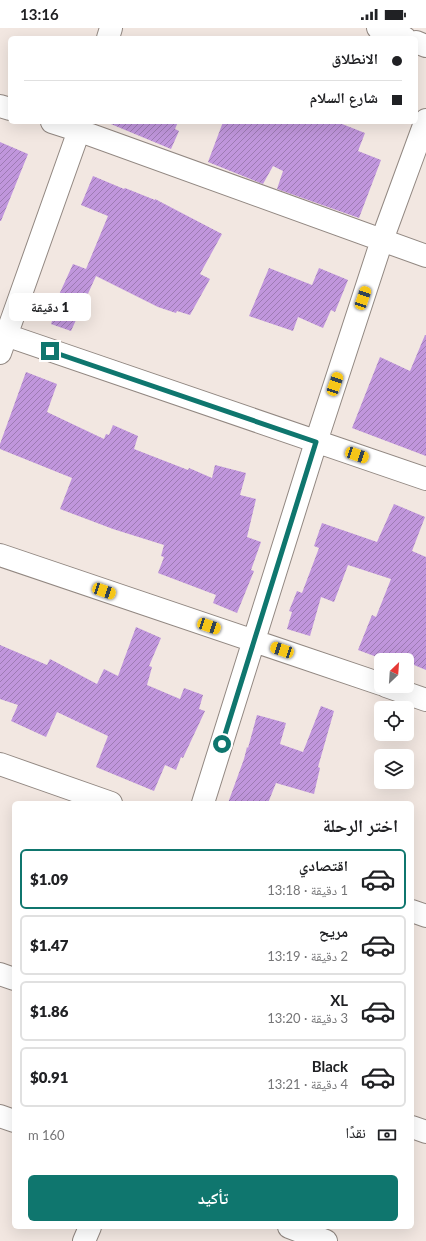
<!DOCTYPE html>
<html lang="ar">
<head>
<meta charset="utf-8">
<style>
  :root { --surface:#fff; --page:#f6f6f6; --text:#202124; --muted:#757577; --line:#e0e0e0; --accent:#0f766e }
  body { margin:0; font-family:Lato,"Noto Naskh Arabic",sans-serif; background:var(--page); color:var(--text); direction:rtl; height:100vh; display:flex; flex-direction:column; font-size:15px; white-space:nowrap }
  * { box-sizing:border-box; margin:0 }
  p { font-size:13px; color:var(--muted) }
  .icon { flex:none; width:22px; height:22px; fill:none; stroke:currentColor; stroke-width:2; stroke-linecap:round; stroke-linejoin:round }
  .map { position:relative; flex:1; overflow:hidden; direction:ltr }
  .panel { position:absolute; left:12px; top:773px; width:402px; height:428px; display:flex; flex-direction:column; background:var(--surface); border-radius:6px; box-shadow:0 4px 16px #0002; direction:rtl }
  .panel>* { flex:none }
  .top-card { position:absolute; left:8px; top:8px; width:410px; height:88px; border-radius:6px; box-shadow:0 4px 16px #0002; direction:rtl; display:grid; align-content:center; height:88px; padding:0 16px; background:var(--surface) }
  .needle { width:26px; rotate:25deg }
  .buttons { position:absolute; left:374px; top:625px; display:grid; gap:8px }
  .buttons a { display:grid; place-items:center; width:40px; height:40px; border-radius:6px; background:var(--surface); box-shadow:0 4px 16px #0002; font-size:20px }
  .end { position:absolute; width:18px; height:18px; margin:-9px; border:5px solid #0f766e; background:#fff; box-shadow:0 0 0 2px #fff }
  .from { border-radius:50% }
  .bubble { position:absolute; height:28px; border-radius:6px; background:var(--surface); box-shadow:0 4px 16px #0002; font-size:13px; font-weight:800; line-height:28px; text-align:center; direction:rtl }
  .car { position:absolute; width:12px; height:24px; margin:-12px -6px; border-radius:5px; box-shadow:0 0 3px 1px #0007; background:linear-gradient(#f5c518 24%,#345 0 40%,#f5c518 0 76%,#345 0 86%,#f5c518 0) }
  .top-card b { display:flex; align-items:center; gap:14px; height:38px; font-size:15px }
  .top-card b+b { border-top:1px solid var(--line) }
  .top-card i { width:10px; height:10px; background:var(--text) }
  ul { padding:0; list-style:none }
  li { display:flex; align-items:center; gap:12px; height:60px; margin:0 8px 6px; padding:0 8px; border:2px solid var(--line); border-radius:6px }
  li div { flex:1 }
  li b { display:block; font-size:15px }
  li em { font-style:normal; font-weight:800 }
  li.active { border-color:var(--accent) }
  li>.icon { width:36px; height:36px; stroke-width:1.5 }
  h2 { padding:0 16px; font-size:18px; line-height:48px }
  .pay { display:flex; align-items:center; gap:10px; height:44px; padding:0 16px; font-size:15px }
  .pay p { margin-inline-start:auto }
  .action { display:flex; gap:8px; margin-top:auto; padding:8px 16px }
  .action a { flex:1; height:46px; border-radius:6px; background:var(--accent); color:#fff; font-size:16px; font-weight:800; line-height:46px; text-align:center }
  .status { display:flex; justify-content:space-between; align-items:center; height:28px; padding:0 20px; background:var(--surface); direction:ltr }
  .status svg { height:11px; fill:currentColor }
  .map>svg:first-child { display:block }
  .building { fill:url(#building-hatch) }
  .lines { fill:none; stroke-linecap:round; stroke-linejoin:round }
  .street-casing { stroke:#928882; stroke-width:24 }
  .street { stroke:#fff; stroke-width:22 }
  .route { stroke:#0f766e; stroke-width:5 }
</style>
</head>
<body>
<div class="status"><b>13:16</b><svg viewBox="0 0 49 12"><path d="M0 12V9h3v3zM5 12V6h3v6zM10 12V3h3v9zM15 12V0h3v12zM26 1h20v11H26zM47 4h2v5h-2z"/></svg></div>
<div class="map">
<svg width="426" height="1213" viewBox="0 0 426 1213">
  <defs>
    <pattern id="building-hatch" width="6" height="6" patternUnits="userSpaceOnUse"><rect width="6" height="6" fill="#c096dc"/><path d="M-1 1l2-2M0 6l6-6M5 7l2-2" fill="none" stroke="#9d7bb3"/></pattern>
  </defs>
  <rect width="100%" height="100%" fill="#f2e7e1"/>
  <path class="building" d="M106,94h72l-3,7 4,2 -8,18z
    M223,94h114l28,11 -7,18 23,9 -22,58 -82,-29 6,-18 -10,-5 -10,18 -55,-22z
    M0,114l28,12 -27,67h-1z
    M93,148l31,13 1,-1 30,12v-1l67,35 -22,40 10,5 -20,36 -13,-4 -1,2 -18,-6 -62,-31 -25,55 -20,-7 5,-14 -3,-2 20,-44 13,5 22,-53 -27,-11z
    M269,240l43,17 7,-17 29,12 -13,32 -4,-2 -8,18 -25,-11 -5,14 -44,-15z
    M425,307h1v121l-74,-28 28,-71 30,14z
    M26,344l31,12 -10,28 57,27 2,-5 3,1 4,-10 25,11 -4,13 54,21 1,-2 23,10 3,-13 31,8 -6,22 16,4 -9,38 14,5 -10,28 3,1 -17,42 -24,-10 3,-8 -58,-22 6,-16 -3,-1 3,-11 -51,-16 -53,-20 12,-31 -72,-29v-5z
    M394,476l31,13 -13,34 14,6v113l-19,-8v-2h-6l-14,-6 -2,6 -27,-10 14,-35 4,2 15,-38 -43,-14 -14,37 -13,-5 -11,39 -23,-7 5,-17 -3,-1 8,-20 5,2 17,-45 -5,-2 8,-23 55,19z
    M136,599l25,11 -12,28 3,1 -5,18 33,14 4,-11 19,7 -4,14 6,2 -22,47 -2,-1 -5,13 -11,-5 -11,26 -58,-24 12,-31 -51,-24 -11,25 -35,-16 7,-16 -18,-6v-54l47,20 3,-6 47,25 7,-15 14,7z
    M321,678l13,5 -16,56 2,1 -6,26 -38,-11 -8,20h-40l16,-44 3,-12 1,1 9,-33 29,8 -6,21 23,8z"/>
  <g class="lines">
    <g class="street-casing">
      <path id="street" d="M378,0l27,10
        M108,10l3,-10
        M416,14l10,4
        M0,78l10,3
        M52,94l28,9 346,125
        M0,305l426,146
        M0,325l82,-231
        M0,527l381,129
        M386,658l40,14
        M0,736l111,39
        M203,775l113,-361 66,-202 44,-120
        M412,883l14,5
        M0,946l14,5
        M0,1088l14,5
        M412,1099l14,5
        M289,1199l37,14
        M84,1213l6,-14"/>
    </g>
    <use href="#street" class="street"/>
  </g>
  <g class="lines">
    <path class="route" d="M50,323l266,91 -94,302"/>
  </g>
</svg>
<div class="buttons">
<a><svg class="needle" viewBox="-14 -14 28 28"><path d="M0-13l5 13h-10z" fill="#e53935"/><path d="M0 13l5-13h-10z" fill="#757577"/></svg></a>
<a><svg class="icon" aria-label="locate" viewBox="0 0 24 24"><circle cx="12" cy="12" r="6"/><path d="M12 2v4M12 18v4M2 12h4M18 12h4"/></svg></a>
<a><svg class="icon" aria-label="layers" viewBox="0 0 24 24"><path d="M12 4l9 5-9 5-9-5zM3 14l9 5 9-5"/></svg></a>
</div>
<i class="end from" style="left:222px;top:716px"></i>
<i class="end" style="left:50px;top:323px"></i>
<div class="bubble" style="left:9px;top:265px;width:82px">1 دقيقة</div>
<i class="car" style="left:363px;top:270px;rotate:19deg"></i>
<i class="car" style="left:335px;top:356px;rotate:19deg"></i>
<i class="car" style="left:357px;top:427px;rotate:109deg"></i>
<i class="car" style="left:104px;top:563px;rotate:109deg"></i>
<i class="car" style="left:209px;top:598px;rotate:109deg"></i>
<i class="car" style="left:282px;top:622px;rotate:289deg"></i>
<div class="top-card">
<b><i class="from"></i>الانطلاق</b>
<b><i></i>شارع السلام</b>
</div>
<section class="panel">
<h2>اختر الرحلة</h2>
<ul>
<li class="active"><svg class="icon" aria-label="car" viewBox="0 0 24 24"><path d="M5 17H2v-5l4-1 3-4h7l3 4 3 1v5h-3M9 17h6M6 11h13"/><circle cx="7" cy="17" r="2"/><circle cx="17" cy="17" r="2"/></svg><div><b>اقتصادي</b><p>1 دقيقة · 13:18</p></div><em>$1.09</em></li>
<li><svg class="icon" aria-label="car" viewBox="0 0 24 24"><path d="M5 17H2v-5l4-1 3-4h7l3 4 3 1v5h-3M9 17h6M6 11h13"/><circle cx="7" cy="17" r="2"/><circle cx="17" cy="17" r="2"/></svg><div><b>مريح</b><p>2 دقيقة · 13:19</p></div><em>$1.47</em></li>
<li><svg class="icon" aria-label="car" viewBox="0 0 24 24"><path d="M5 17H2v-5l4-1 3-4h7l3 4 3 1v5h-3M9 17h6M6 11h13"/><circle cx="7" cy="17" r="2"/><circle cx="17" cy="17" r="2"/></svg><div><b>XL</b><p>3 دقيقة · 13:20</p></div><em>$1.86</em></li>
<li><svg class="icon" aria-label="car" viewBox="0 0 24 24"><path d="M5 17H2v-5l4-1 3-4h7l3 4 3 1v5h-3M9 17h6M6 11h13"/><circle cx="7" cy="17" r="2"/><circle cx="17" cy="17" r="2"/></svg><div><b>Black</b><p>4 دقيقة · 13:21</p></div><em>$0.91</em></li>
</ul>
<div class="pay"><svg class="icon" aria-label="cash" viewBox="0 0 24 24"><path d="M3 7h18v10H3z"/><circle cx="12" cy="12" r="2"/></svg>نقدًا<p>160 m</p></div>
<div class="action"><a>تأكيد</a></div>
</section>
</div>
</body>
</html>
